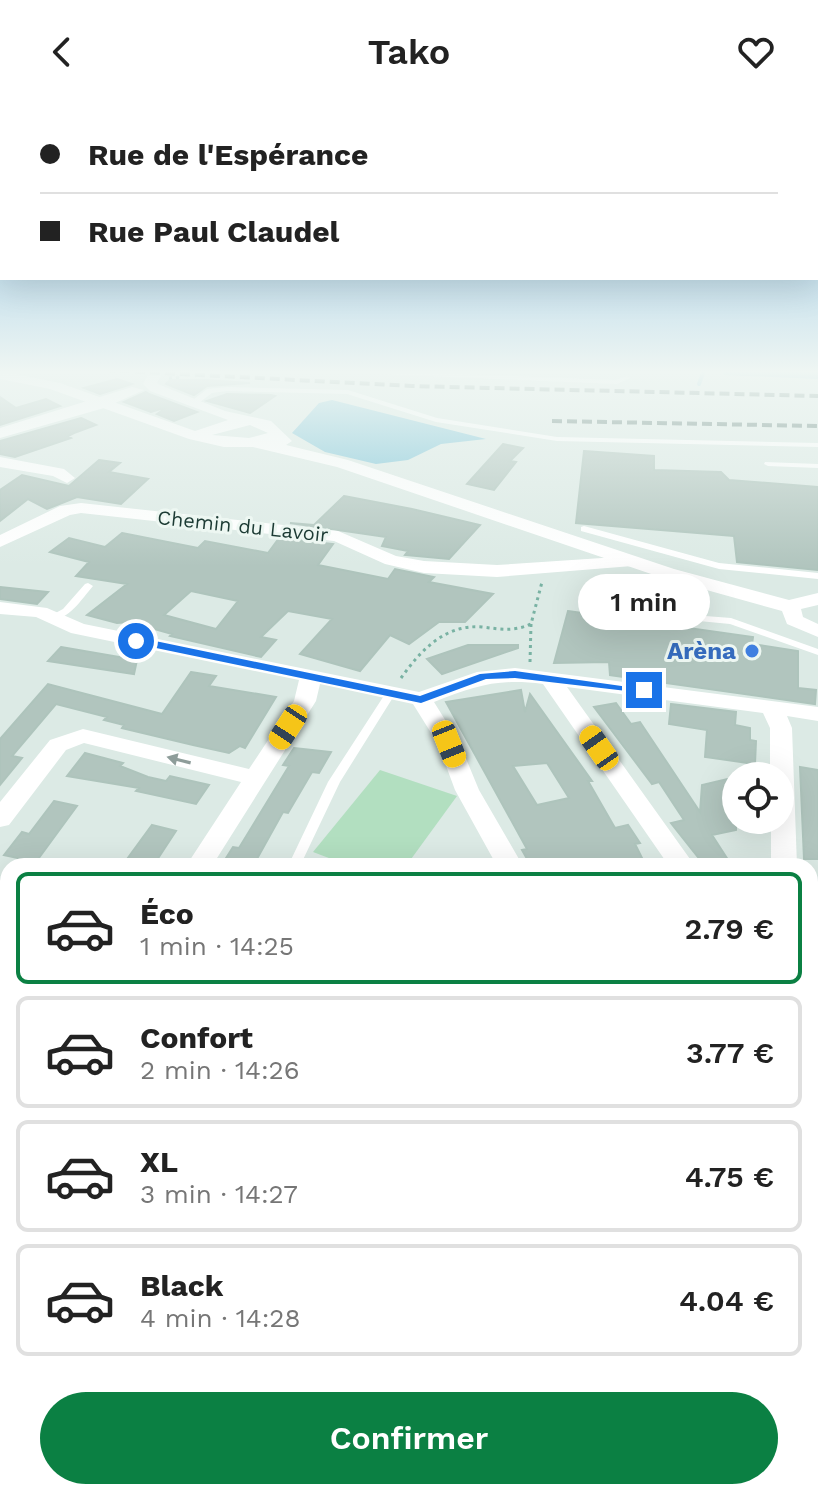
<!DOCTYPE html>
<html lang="fr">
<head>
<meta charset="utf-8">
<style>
  :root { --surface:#fff; --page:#f2f2f2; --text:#222; --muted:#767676; --line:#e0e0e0; --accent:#0b8043 }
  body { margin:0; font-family:"Work Sans",sans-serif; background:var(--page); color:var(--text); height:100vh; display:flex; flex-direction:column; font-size:30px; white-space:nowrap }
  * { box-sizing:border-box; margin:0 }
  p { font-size:26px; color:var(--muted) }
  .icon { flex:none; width:44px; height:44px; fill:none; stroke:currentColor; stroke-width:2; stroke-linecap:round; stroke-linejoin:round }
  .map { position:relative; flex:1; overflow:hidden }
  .details { position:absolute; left:0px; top:754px; width:818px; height:642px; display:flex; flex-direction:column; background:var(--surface); border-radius:24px 24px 0 0; box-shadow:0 8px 32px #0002 }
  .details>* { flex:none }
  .banner { position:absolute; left:0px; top:0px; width:818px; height:176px; box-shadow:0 8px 32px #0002; display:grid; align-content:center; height:176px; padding:0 40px; background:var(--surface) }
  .fabs { position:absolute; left:722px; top:658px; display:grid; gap:16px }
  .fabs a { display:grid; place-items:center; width:72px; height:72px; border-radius:50%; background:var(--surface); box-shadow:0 8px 32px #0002; font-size:40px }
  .end { position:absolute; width:36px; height:36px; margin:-18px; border:10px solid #1a73e8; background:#fff; box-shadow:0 0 0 4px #fff }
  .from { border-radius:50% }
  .bubble { position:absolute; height:56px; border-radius:28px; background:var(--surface); box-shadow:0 8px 32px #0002; font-size:26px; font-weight:600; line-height:56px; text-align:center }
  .car { position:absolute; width:24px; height:48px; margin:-24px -12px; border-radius:10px; box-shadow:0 0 6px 2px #0007; background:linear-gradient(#f5c518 24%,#345 0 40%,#f5c518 0 76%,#345 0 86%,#f5c518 0) }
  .banner b { display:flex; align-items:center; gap:28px; height:76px; font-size:30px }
  .banner b+b { border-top:2px solid var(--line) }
  .banner i { width:20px; height:20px; background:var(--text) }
  ul { padding:14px 0 0; list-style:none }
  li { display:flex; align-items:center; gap:24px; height:112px; margin:0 16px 12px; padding:0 24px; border:4px solid var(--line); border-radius:12px }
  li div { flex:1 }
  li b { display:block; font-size:30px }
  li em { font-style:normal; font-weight:600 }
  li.active { border-color:var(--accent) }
  li>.icon { width:72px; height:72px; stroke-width:1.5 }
  .action { display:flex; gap:16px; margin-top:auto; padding:16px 40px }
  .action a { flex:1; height:92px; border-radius:48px; background:var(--accent); color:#fff; font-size:32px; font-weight:600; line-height:92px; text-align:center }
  header { display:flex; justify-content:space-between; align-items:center; height:104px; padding:0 40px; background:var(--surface); font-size:36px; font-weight:600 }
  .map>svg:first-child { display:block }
  .green { fill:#b2dfc0 }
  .water { fill:#7cc4d7 }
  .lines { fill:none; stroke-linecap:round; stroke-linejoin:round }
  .stream { stroke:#7cc4d7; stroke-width:4 }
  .building { fill:#b1c5be; stroke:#aec4bc; stroke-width:2; fill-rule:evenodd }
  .path-far1 { stroke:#79b2a3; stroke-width:3; stroke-dasharray:3 4; stroke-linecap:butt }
  .path { stroke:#79b2a3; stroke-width:6; stroke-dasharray:6 9; stroke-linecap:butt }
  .service { fill:#fff; fill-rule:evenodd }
  .minor { fill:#fff; fill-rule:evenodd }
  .tertiary { fill:#fff; fill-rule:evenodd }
  .rail { stroke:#567770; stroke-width:4; stroke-dasharray:10 5; stroke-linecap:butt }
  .oneway { fill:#8e9d9a }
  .route { fill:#1a73e8 }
  .shop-dot { fill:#3f7fe0; stroke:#edf7f2; stroke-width:3 }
  .labels { text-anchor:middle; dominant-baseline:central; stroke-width:6; stroke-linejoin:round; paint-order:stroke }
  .far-street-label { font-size:20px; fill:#1c3b34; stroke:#edf7f2 }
  .shop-label { font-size:24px; font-weight:bold; fill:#366cbe; stroke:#edf7f2; text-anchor:end }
</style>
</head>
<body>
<header><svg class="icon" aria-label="back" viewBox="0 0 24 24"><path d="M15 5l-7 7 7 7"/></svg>Tako<svg class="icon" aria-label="heart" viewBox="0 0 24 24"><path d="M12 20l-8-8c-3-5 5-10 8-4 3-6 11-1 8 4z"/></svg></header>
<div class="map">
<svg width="818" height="1395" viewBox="0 0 818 1395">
  <rect width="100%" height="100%" fill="#dceae5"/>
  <path class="green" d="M380,666l77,26 -51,70h-56l-37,-14z"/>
  <path class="water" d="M723,266h95v9l-94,-4z
    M332,296l154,39 -45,5 -33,16 -32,4 -51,-12 -33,-19 27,-30z"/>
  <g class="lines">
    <path class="stream" d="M699,280l5,-14"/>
  </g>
  <path class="building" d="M117,275l15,5 -32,10 -16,-6z
    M170,276h37l43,3 -43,3 -13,9 -28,-11z
    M146,288l3,2 48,18 -23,9 -17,-7 10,-7 -16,5 -27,-10z
    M227,290l44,1 4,1 -25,17 -43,-12z
    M0,293l16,11 30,-9 14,7 -60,19z
    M81,314l15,7 -22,8 -6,3 3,2 -56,19 -15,-3v-13z
    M503,340l20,4 -13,13 6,1 -22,28 -27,-6z
    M584,347l70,5v14l67,2 8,8 89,7v83l-81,-8 -3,-26 -158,-13z
    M99,356l21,3 -11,9 39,7 -27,25 -44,-7 -30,12 -19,-10 -28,22v-31l22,-15 47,11z
    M344,392l68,13 68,16 -31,34 -44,-4 3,-4 -26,-5 4,-9 -96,-14 24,2z
    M122,429l76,15 7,-7 63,12 11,-15 54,6 -15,21 70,14 7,-10 39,8 -5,5 64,12 -28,28h-26l-30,22 -19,-9 -30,36 -60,-17 32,-35 -44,-8 -27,26 15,3 -15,17 -91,-21 2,-2 -42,-12 -13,1 -30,-8 40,-31 -51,-8 13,-14 -39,-10 19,-14 36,9zM191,487l47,10 -22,28 -52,-14z
    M0,483l48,5 -11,12 -37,-5z
    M568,507l185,26 -1,7 46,7v37l18,2 -1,14 -205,-29 -1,-13 -55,1z
    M468,541h50v3l-76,26 -15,-15z
    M61,543l76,13 -3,14 -86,-13z
    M191,568l25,4 -7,10 67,11 -31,51 -5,-2 -11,7 -36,-8 -71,-17 2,-3 -20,-5 3,-3 -51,-13 -44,52 10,2 -22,27v-46l48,-55 114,30z
    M521,586l4,22 5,-18 62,87h-4l27,47 13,-3 12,18 -5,1 11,22h-115l-9,-16 5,-1 -81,-147zM547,659l22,35 -32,7 -24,-39z
    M616,599l15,21 9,-2 60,90 2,-27 34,-8v53l-24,5 20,31h-27l-34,-43 13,-3 -25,-38 -7,2 -58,-77z
    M671,600l65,8 -1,13 15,3v12l6,1 -1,23 -50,-7 2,-27 -38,-6z
    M294,644l37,4 -12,21 -7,-1 -24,41 -5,-1 -30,54h-32l12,-19 6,1 50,-82 -6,-1z
    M85,649l38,10 -3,3 28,11 18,4 4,-5 39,9 -13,19 -60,-13 3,-3 -72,-12z
    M800,663l18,3v89h-14z
    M54,697l23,5 -41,56 -32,-7 18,-23 7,2z
    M152,721l24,6 -23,35h-31z"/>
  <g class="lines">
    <path class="path-far1" d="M169,274l12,-1
      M530,558l1,-38
      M401,574c20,-28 44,-54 81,-51 18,2 31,5 49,-3l11,-42"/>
    <path class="path" d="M810,1286l8,12
      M810,1346l8,-34
      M798,1395l2,-7"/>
    <path class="service" d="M283,266h72l261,10 11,-4 3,2 -13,6z
      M227,283l121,3 89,28 120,19 261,6v4l-261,-6 -121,-19 -89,-28 -120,-3 -15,2 -16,12 -7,-2 18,-14z
      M765,358l53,2v4l-50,-2 -4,-2z
      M584,422l135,37 99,10v6l-99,-10 -138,-38v-4z
      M685,472l5,3 -23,34 64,5 87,31v6l-88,-31 -73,-7v-4l25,-36z
      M88,479l5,3c-12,14 -24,34 -43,34v-4l13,-7 22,-25z
      M392,584l5,3 -57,91 -40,84h-12l40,-84 59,-91z
      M89,1388h20v7h-20z"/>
    <path class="minor" d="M132,283l12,3 -40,18 -104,30v-10z
      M0,353l64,12 11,9 -8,5 -14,-7 -53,-9z
      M81,399l257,28 58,25 28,5 73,4 135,-9 9,5 -9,5 -135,11 -73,-4 -39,-9 -51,-23 -253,-28 -11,2 -70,32v-12l60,-29z
      M0,498l47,6 37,16 335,68 58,-20 38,-4 303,39v14l-31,-5 5,12 5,138h-26v-46h9v-44h-10v-48l-7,-15 -196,-26 128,179h-26l-126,-182c-45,-6 -68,2 -109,18l26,42 19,46 44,76h-26l-42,-76 -17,-46 -25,-40 -93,-20 -4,17 -104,165h-26l55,-84 -157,-39 -18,7 -57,75 -9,2v-25l50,-62 33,-11 166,40 45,-68 5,-21 -228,-47 -35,-16 -36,-3z
      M0,776l8,2v20l-8,-2z
      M810,796l8,3v20l-8,-3z
      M810,929l8,2v26l-8,-2z
      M8,935v34l-8,3v-34z
      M810,1081l8,3v32l-8,-3z
      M0,1198l8,3v36l-8,-3z
      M8,1281v50l-8,3v-50z
      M388,1388h49l3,7h-49z
      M525,1388h40l-2,7h-40z"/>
    <path class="tertiary" d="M150,266h14l-7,13 3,2 65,26 46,10 21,20 -6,4 62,15 326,109 115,31 29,-7v12l-17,4 2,8 15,7v13l-31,-13 -5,-13 -122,-34 -323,-110 -84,-20h-29l-35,-8 -139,-50 -50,-10v-8l60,12 135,48 33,-11 -78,-29 -7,-7zM250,321l18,8 -19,5 -37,-3z"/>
    <path class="rail" d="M105,266l307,16 406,10
      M552,317l266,5"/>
  </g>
  <defs><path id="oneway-solid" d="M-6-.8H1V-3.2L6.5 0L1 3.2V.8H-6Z" transform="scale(2)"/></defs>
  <use class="oneway" href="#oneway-solid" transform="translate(179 656) rotate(-166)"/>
  <linearGradient id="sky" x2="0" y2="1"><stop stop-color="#7dbae1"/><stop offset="0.58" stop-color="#eff6f3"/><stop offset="1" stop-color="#eff6f3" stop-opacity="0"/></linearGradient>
  <rect width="818" height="462" fill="url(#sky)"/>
  <path class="route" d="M136,533l284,59 60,-22 35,-3 135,19 -6,3 -129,-15 -29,1 -65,24 -289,-60z"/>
  <circle class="shop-dot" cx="752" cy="547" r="8"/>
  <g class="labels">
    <g class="far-street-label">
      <text transform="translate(243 422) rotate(6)">Chemin du Lavoir</text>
    </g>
    <g class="shop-label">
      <text x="736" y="547">Arèna</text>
    </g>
  </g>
</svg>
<div class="fabs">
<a><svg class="icon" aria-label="locate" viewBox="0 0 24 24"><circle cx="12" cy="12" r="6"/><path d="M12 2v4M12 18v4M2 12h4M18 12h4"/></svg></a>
</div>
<i class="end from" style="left:136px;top:537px"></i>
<i class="end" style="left:644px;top:586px"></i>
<div class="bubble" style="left:578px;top:470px;width:132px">1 min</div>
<i class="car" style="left:288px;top:623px;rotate:213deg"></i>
<i class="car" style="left:449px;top:640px;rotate:158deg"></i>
<i class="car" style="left:599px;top:644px;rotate:325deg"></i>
<div class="banner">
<b><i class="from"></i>Rue de l'Espérance</b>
<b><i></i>Rue Paul Claudel</b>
</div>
<section class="details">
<ul>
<li class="active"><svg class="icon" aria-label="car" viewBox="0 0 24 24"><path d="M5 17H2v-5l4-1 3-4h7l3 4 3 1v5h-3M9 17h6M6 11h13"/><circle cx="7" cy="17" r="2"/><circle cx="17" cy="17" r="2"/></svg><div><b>Éco</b><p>1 min · 14:25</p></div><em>2.79 €</em></li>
<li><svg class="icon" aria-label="car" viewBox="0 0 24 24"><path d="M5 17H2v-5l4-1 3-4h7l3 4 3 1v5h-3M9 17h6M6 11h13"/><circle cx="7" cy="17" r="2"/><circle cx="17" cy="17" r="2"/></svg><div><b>Confort</b><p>2 min · 14:26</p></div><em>3.77 €</em></li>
<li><svg class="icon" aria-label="car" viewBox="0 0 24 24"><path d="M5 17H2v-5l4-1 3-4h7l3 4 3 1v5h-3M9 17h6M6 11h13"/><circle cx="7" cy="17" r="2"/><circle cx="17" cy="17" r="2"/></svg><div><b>XL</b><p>3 min · 14:27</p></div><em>4.75 €</em></li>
<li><svg class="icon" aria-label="car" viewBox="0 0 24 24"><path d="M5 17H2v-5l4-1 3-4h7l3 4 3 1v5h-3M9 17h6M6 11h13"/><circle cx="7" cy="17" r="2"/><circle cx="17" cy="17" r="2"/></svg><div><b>Black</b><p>4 min · 14:28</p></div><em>4.04 €</em></li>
</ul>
<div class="action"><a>Confirmer</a></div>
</section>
</div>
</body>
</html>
